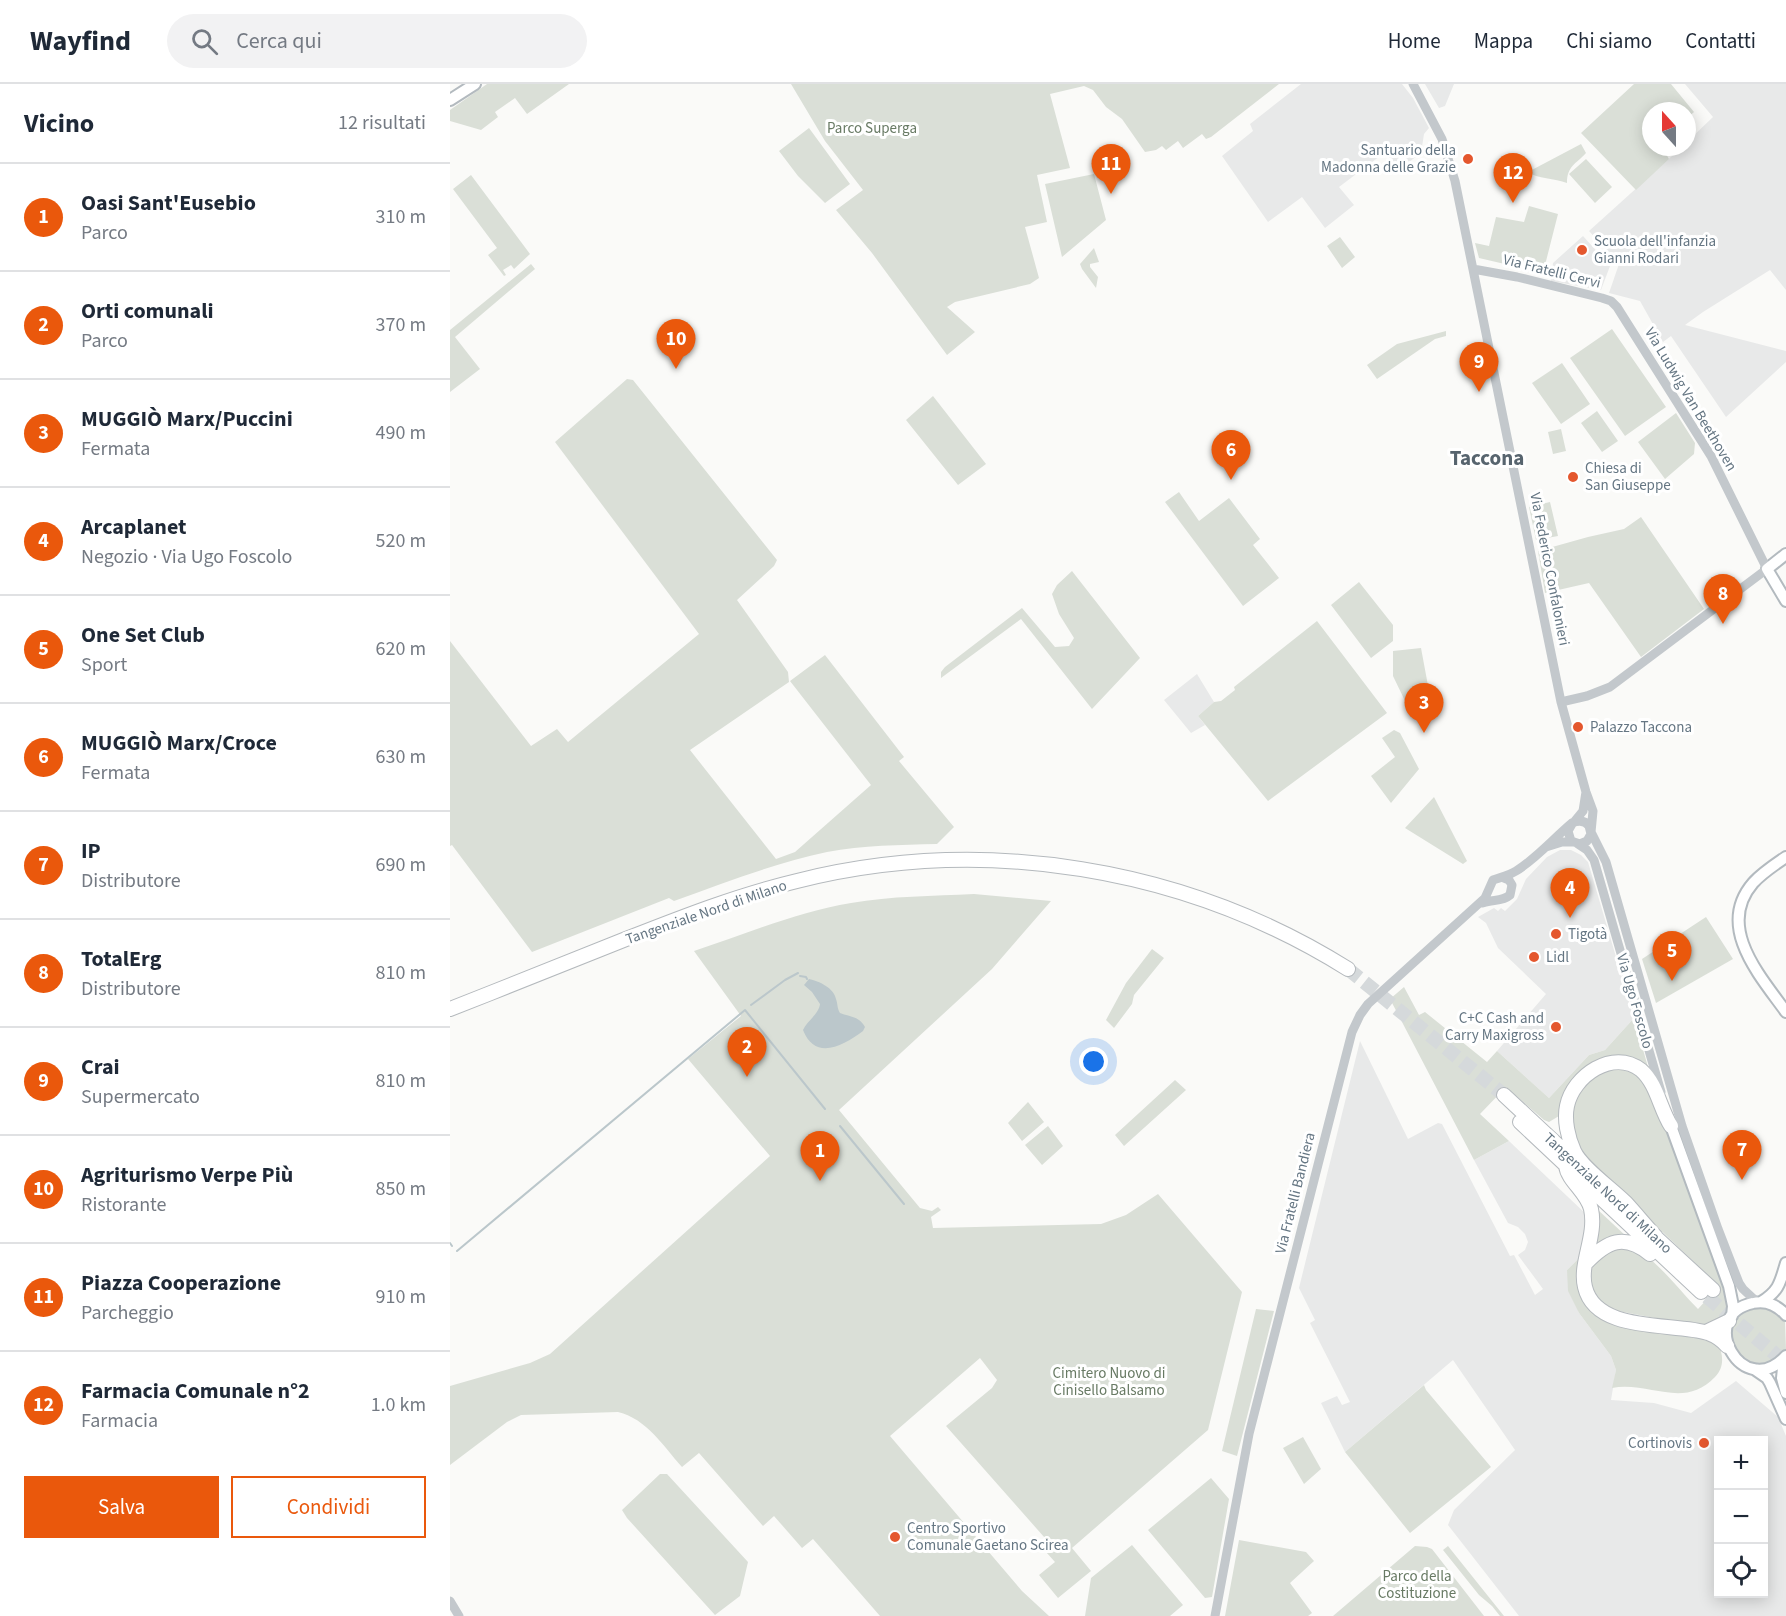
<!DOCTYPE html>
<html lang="it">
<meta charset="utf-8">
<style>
body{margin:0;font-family:"Source Sans 3",sans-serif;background:#f2f2f3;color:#1f2937}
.controls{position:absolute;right:18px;bottom:18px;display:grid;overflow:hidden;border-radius:0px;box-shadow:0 3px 15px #0003}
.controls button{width:54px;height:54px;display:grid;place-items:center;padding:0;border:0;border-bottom:2px solid #e0e1e3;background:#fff;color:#1f2937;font:30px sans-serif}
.compass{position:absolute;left:1192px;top:18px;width:54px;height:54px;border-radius:50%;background:#fff;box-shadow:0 3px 15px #0003;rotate:339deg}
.you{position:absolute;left:644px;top:978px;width:21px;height:21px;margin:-15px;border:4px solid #fff;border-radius:50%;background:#1a73e8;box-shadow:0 0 0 9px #1a73e833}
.badge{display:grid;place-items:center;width:39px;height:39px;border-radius:50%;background:#ea580c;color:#fff;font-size:20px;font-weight:700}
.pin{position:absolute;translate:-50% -50px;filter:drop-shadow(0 2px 3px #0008)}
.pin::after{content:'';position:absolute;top:32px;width:21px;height:18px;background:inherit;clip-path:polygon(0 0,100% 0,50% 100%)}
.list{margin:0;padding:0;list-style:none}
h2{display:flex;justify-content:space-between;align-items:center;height:78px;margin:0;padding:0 24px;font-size:26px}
h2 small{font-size:20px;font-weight:400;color:#747a83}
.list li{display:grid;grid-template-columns:39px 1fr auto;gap:18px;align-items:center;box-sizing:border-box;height:108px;padding:0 24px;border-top:2px solid #e0e1e3}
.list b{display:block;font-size:22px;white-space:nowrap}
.list p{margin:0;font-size:20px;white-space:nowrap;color:#747a83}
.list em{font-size:20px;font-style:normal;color:#747a83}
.actions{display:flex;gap:12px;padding:18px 24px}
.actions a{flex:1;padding:14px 0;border:2px solid #ea580c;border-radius:0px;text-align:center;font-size:21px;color:#ea580c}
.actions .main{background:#ea580c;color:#fff}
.icon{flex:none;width:33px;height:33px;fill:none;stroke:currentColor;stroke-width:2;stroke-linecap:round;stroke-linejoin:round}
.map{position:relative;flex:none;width:1336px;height:1532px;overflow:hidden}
header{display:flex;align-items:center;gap:36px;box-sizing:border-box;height:84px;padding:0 30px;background:#fff;border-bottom:2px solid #e0e1e3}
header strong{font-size:28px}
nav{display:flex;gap:33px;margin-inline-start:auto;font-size:21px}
.search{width:420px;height:54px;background:#f2f2f3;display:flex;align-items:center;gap:15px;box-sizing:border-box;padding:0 21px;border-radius:33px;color:#747a83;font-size:22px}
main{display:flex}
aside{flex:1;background:#fff}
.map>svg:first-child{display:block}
</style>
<header>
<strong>Wayfind</strong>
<div class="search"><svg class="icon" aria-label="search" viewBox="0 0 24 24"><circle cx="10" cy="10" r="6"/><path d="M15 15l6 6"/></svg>Cerca qui</div>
<nav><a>Home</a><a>Mappa</a><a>Chi siamo</a><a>Contatti</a></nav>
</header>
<main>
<aside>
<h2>Vicino<small>12 risultati</small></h2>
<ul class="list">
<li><span class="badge">1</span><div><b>Oasi Sant'Eusebio</b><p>Parco</p></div><em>310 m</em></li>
<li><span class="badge">2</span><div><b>Orti comunali</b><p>Parco</p></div><em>370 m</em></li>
<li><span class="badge">3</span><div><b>MUGGIÒ Marx/Puccini</b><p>Fermata</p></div><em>490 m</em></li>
<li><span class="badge">4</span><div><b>Arcaplanet</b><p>Negozio · Via Ugo Foscolo</p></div><em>520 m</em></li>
<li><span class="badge">5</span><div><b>One Set Club</b><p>Sport</p></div><em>620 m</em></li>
<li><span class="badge">6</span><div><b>MUGGIÒ Marx/Croce</b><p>Fermata</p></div><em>630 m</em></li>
<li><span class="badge">7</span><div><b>IP</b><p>Distributore</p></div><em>690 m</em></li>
<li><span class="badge">8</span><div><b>TotalErg</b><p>Distributore</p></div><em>810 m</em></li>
<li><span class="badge">9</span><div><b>Crai</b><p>Supermercato</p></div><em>810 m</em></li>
<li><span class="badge">10</span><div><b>Agriturismo Verpe Più</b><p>Ristorante</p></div><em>850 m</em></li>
<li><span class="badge">11</span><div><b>Piazza Cooperazione</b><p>Parcheggio</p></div><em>910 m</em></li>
<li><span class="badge">12</span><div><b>Farmacia Comunale n°2</b><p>Farmacia</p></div><em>1.0 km</em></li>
</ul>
<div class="actions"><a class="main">Salva</a><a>Condividi</a></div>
</aside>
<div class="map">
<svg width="1336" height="1532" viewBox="0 0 1336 1532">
<rect width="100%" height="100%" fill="#fafaf8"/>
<!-- built -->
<path fill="#e8e9e9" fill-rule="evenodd" d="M851,0H952L963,14L979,44L974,50L971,69L947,87L934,69L889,103L904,121L875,144L852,113L818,138L772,72L803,47L800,40Z
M975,0H1004L995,22L989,24Z
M1235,0H1336V206L1320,186L1253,228L1235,241L1336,267V278L1276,333L1221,252L1213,258L1190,217L1159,209L1169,180L1139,147L1232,63H1237V58L1263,33Z
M1133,152L1160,182L1151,206L1101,197L1103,179Z
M747,590L764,618L748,632L755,641L741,649L714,616Z
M1110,766H1121L1131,771L1138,778L1184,934L1155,966L1139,971L1099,1014L1047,967L1096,910L1048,864L1036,839L1028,833L1044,824L1048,827L1051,824L1055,827L1067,815L1076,795L1097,773Z
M910,957L958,1055L988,1039L992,1040L1060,1172L1064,1171L1085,1211L1093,1205L1068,1171L1075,1166L1078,1158L1075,1150L1068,1143L1058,1139L1024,1076L1059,1057L1137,1131L1132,1171L1117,1186L1129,1229L1161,1272L1166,1286L1161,1316L1204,1319L1241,1329L1286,1297L1328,1333L1336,1352V1532H1069L998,1441L1004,1426L1065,1366L1003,1276L895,1368L871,1319L887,1312L892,1321L900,1318L860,1239L865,1236L849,1204ZM1268,1356H1314V1510H1268Z"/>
<!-- green -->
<path fill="#dadfd7" d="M37,0H119L77,30L65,14L45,28L48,33L31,46L0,37V26Z
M341,0H829L761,53L756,55L752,50L733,64L728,57L716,66L712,62L706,66L695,68L672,35L656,23L643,6L634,2L600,10L620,84L587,91L597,138L575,143L589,194L580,200L505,218L497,223L525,248L497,271L422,169L386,126L413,106L375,57Z
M1184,0H1221L1244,28L1237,34V27H1201V63H1212L1219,75L1186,106L1131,49Z
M359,44L400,100L375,119L348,92L329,67Z
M1131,60L1136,69C1126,80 1117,82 1117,99C1105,94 1087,95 1078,88Z
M1136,75L1162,103L1145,119L1119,90Z
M644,90L656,136L612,173L595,100Z
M21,91L80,170L64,185L61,181L53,186L56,191L54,192L38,171L47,164L3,105Z
M1079,122L1108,130L1093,189L1029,174L1025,159L1039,162L1046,133L1074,138Z
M890,153L905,173L892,184L877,162Z
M644,164L649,178L640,180V183L648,193L646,204L632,185L630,180Z
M81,180L85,185L5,253L30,285L0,308V246Z
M1162,245L1216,323L1175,352L1120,274Z
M996,247V252L985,255L927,295L917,281L947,260Z
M1112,279L1140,320L1111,340L1082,299Z
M177,295L183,296L327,476L324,482L287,516L338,588L339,598L240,666L326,775L345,768L421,701L340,597L375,571L454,673L449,677L504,743L487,760C450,761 413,761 377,768C325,779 274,799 224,817L219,814L82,868L2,761L0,762V557L81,662L107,645L118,658L249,550L105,358Z
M483,312L536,380L508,401L456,336Z
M1147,327L1168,357L1152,368L1131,339Z
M1226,329L1245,359L1244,370L1215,395L1188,358Z
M1111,345L1116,367L1103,370L1098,348Z
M729,408L749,437L779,414L810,455L803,461L829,494L793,522L715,418Z
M1100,418L1108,452L1086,456L1079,423Z
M1191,433L1254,525L1191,573L1139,499L1095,509L1088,467L1138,453L1174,445Z
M622,487L690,574L642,625L571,535L491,594V588L495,583L572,524L605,563L619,562L624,554L609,530L602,510L607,501Z
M909,498L943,541V557L921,574L881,521Z
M867,537L937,629L818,717L748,632L764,618L771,617L785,606L784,603Z
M971,564L979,607L961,621L956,619L943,592V567Z
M944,646L950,649L969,685L941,719L921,692L945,673L932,654Z
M984,713L1017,777L1013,780L955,744Z
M524,810L601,817L542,885L389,1026L470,1124L482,1127L488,1123L491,1126L481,1133L483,1144L651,1140L676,1131L708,1110L792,1208L758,1346L622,1464L641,1487L608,1514L589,1491L605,1478L596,1468L602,1462L496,1342L542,1304L547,1296L530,1274L440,1352L572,1507L599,1532H430L363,1455L352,1464L324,1432L313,1442L249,1369L232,1383C213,1362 197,1335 168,1328L71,1331L57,1338L0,1381V1302L80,1279L100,1270L320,1072L238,975L291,932L244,867C295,850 347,828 401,819C441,812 483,812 524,810Z
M1256,833L1283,875L1206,919L1192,875Z
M702,865L714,874L684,911L682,920L664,944L656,936L676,899Z
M954,903L969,931L975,928L1037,978L1047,967L1099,1014L1139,971L1155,966L1184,934L1198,983L1174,971L1155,974L1109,1032L1099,1038L1094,1036L1056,1003L1030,1030L1059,1057L1024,1076L940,915Z
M1168,983L1189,989L1203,1011C1214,1040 1284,1210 1278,1228C1275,1237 1265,1240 1257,1244L1163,1226C1115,1201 1153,1148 1188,1166C1206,1176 1232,1209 1248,1225L1269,1202L1129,1068L1121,1052L1123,1017L1130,1004L1144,991Z
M725,996L736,1006L674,1062L665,1051Z
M578,1018L594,1038L572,1057L558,1039Z
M598,1042L613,1062L592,1081L575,1061Z
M1147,1125L1177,1153L1144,1165Z
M1132,1171L1127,1193L1131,1207L1143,1228L1168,1240L1260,1255L1268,1259C1273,1270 1275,1283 1265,1293C1234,1326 1199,1297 1162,1304L1166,1286L1161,1272L1129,1229L1118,1207L1117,1186Z
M1307,1221L1323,1225L1335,1236L1336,1266L1326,1277L1304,1282L1285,1270C1277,1239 1279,1237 1307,1221Z
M806,1225L824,1227L787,1372L772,1367Z
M974,1301L976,1306L1041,1383L960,1449L895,1368Z
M853,1353L871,1385L854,1400L833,1364Z
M210,1390H217L298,1478L290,1512L265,1531L177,1434L172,1426Z
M761,1394L779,1415L762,1513L755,1514L698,1446Z
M789,1456L856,1468L864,1477L840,1499L862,1529L858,1532H775Z
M682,1461L733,1521L720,1532H635L641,1494Z
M965,1462L977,1463L982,1465L1034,1532H883Z
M998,1462L1054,1532H1050L1042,1522L1029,1511L993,1466Z"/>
<!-- water -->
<path fill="#bbc7cb" d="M359,895C369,897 384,904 386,915C388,921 387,924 390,929C400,933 409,932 415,943L413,947C393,962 365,977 353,946C357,937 369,930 370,920L362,908L354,901Z"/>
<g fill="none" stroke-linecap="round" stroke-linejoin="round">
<!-- stream -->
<path stroke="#bbc7cb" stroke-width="2" d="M350,892L356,893L357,895
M301,921L335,896L348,889
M390,1042L454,1120
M0,1159L2,1162
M7,1167L295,926L375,1025"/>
<!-- motorway-tunnel -->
<path stroke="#d5d9db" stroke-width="14" stroke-dasharray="14 7" stroke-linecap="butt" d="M898,885L1054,1011
M1257,1213L1336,1279"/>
<!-- secondary casing -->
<g stroke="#b3babf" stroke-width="14">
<path id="secondary" d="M0,16L25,0
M1336,470L1317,485L1336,517
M1336,773C1324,781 1312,789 1303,799C1265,843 1311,893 1336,928
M1221,1042L1279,1202L1283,1222L1282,1232
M1311,1218C1329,1207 1330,1199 1336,1179
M1336,1231C1328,1222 1316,1216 1303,1219C1245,1231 1292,1319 1336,1272
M1334,1274L1332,1294L1336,1309
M1304,1285L1317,1294L1320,1299L1336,1335"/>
</g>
<!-- motorway casing -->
<g stroke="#b4b9bd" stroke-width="16">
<path id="motorway" d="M0,925C59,902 118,878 176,855C232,833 288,811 347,797C534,750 735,783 898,885
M1054,1011L1128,1080
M1070,1038L1251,1208
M1116,1082C1118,1097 1137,1108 1141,1125C1147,1152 1129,1179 1135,1203C1146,1250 1225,1238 1258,1249C1266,1252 1272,1256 1277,1262
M1201,1149L1263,1206
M1206,1153C1196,1142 1186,1130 1176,1119C1162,1105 1131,1083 1124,1067C1118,1054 1114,1036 1117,1022C1123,992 1163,964 1191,986C1207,1000 1210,1025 1221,1042
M1136,1179C1157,1157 1174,1149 1200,1170
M1256,1248L1279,1237"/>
</g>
<!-- tertiary -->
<path stroke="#c3c8cc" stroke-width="9" d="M963,0L992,55L1005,97L1111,618L1136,708L1143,727L1141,748
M1023,185L1067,193L1152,214L1161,217L1167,223L1261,372L1317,485L1160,603L1137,612L1111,618
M1124,738L1133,727L1136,708
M1141,748L1156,778L1232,1042L1268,1145L1289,1199L1293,1205L1307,1218
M1128,760L1137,766L1144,776L1211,1008
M1096,763L1112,758H1124
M1033,819C1042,815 1052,818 1060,811L1062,801L1059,796L1054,794
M0,1517L9,1532
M765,1532L799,1350L902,948L910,931L918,920L1035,814L1043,796C1051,793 1058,792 1066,787C1086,775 1104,754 1122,739C1129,736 1135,736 1139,742L1141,750L1137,757L1130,760L1121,757L1118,747L1122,740"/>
<!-- secondary -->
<use href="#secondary" stroke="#fff" stroke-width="10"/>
<!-- motorway -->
<use href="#motorway" stroke="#fff" stroke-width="14"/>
</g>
<!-- markers -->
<g fill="#e4572e" stroke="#fff" stroke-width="2">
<circle cx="1018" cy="75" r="6"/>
<circle cx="1132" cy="166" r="6"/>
<circle cx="1123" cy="393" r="6"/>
<circle cx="1128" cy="643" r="6"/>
<circle cx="1106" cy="850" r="6"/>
<circle cx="1084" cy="873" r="6"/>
<circle cx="1106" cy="943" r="6"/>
<circle cx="1254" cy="1359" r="6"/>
<circle cx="445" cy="1453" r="6"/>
</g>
<g text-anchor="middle" stroke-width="6" stroke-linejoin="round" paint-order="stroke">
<!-- park labels -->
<g font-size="15" fill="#687a64" stroke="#fff">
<text x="422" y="49">Parco Superga</text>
<text x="659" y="1294">Cimitero Nuovo di<tspan x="659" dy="17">Cinisello Balsamo</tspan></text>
<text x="967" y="1497">Parco della<tspan x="967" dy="17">Costituzione</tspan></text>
</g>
<!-- poi labels -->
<g font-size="15" fill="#657683" stroke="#fff" text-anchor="start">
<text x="1006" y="71" text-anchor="end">Santuario della<tspan x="1006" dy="17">Madonna delle Grazie</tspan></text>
<text x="1144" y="162">Scuola dell'infanzia<tspan x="1144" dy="17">Gianni Rodari</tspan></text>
<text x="1135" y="389">Chiesa di<tspan x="1135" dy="17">San Giuseppe</tspan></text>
<text x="1140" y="648">Palazzo Taccona</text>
<text x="1118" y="855">Tigotà</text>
<text x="1096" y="878">Lidl</text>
<text x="1094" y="939" text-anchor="end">C+C Cash and<tspan x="1094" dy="17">Carry Maxigross</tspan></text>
<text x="1242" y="1364" text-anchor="end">Cortinovis</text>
<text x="457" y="1449">Centro Sportivo<tspan x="457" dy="17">Comunale Gaetano Scirea</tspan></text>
</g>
<!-- street labels -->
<g font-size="15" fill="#657683" stroke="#fff">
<text transform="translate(1102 187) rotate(14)" y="5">Via Fratelli Cervi</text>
<text transform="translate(1241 315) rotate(59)" y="5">Via Ludwig Van Beethoven</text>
<text transform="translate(1100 485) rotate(79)" y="5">Via Federico Confalonieri</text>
<text transform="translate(256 828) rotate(-19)" y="5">Tangenziale Nord di Milano</text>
<text transform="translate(1185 917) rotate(74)" y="5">Via Ugo Foscolo</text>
<text transform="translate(845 1109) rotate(-76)" y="5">Via Fratelli Bandiera</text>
<text transform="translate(1158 1109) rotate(43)" y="5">Tangenziale Nord di Milano</text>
</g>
<!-- district labels -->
<g font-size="21" font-weight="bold" fill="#57646e" stroke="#fff">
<text x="1037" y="381">Taccona</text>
</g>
</g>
</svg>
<div class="controls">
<button>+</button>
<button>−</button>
<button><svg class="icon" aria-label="locate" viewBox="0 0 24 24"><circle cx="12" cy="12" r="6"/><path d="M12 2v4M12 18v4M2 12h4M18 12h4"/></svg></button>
</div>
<svg class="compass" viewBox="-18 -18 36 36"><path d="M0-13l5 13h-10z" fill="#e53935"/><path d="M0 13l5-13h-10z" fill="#747a83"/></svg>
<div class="you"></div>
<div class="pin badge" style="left:370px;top:1097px">1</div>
<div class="pin badge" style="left:297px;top:993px">2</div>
<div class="pin badge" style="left:974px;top:649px">3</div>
<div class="pin badge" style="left:1120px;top:834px">4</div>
<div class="pin badge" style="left:1222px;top:897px">5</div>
<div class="pin badge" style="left:781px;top:396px">6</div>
<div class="pin badge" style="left:1292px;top:1096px">7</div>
<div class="pin badge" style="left:1273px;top:540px">8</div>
<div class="pin badge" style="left:1029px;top:308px">9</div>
<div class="pin badge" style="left:226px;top:285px">10</div>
<div class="pin badge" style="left:661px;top:110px">11</div>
<div class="pin badge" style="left:1063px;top:119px">12</div>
</div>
</main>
